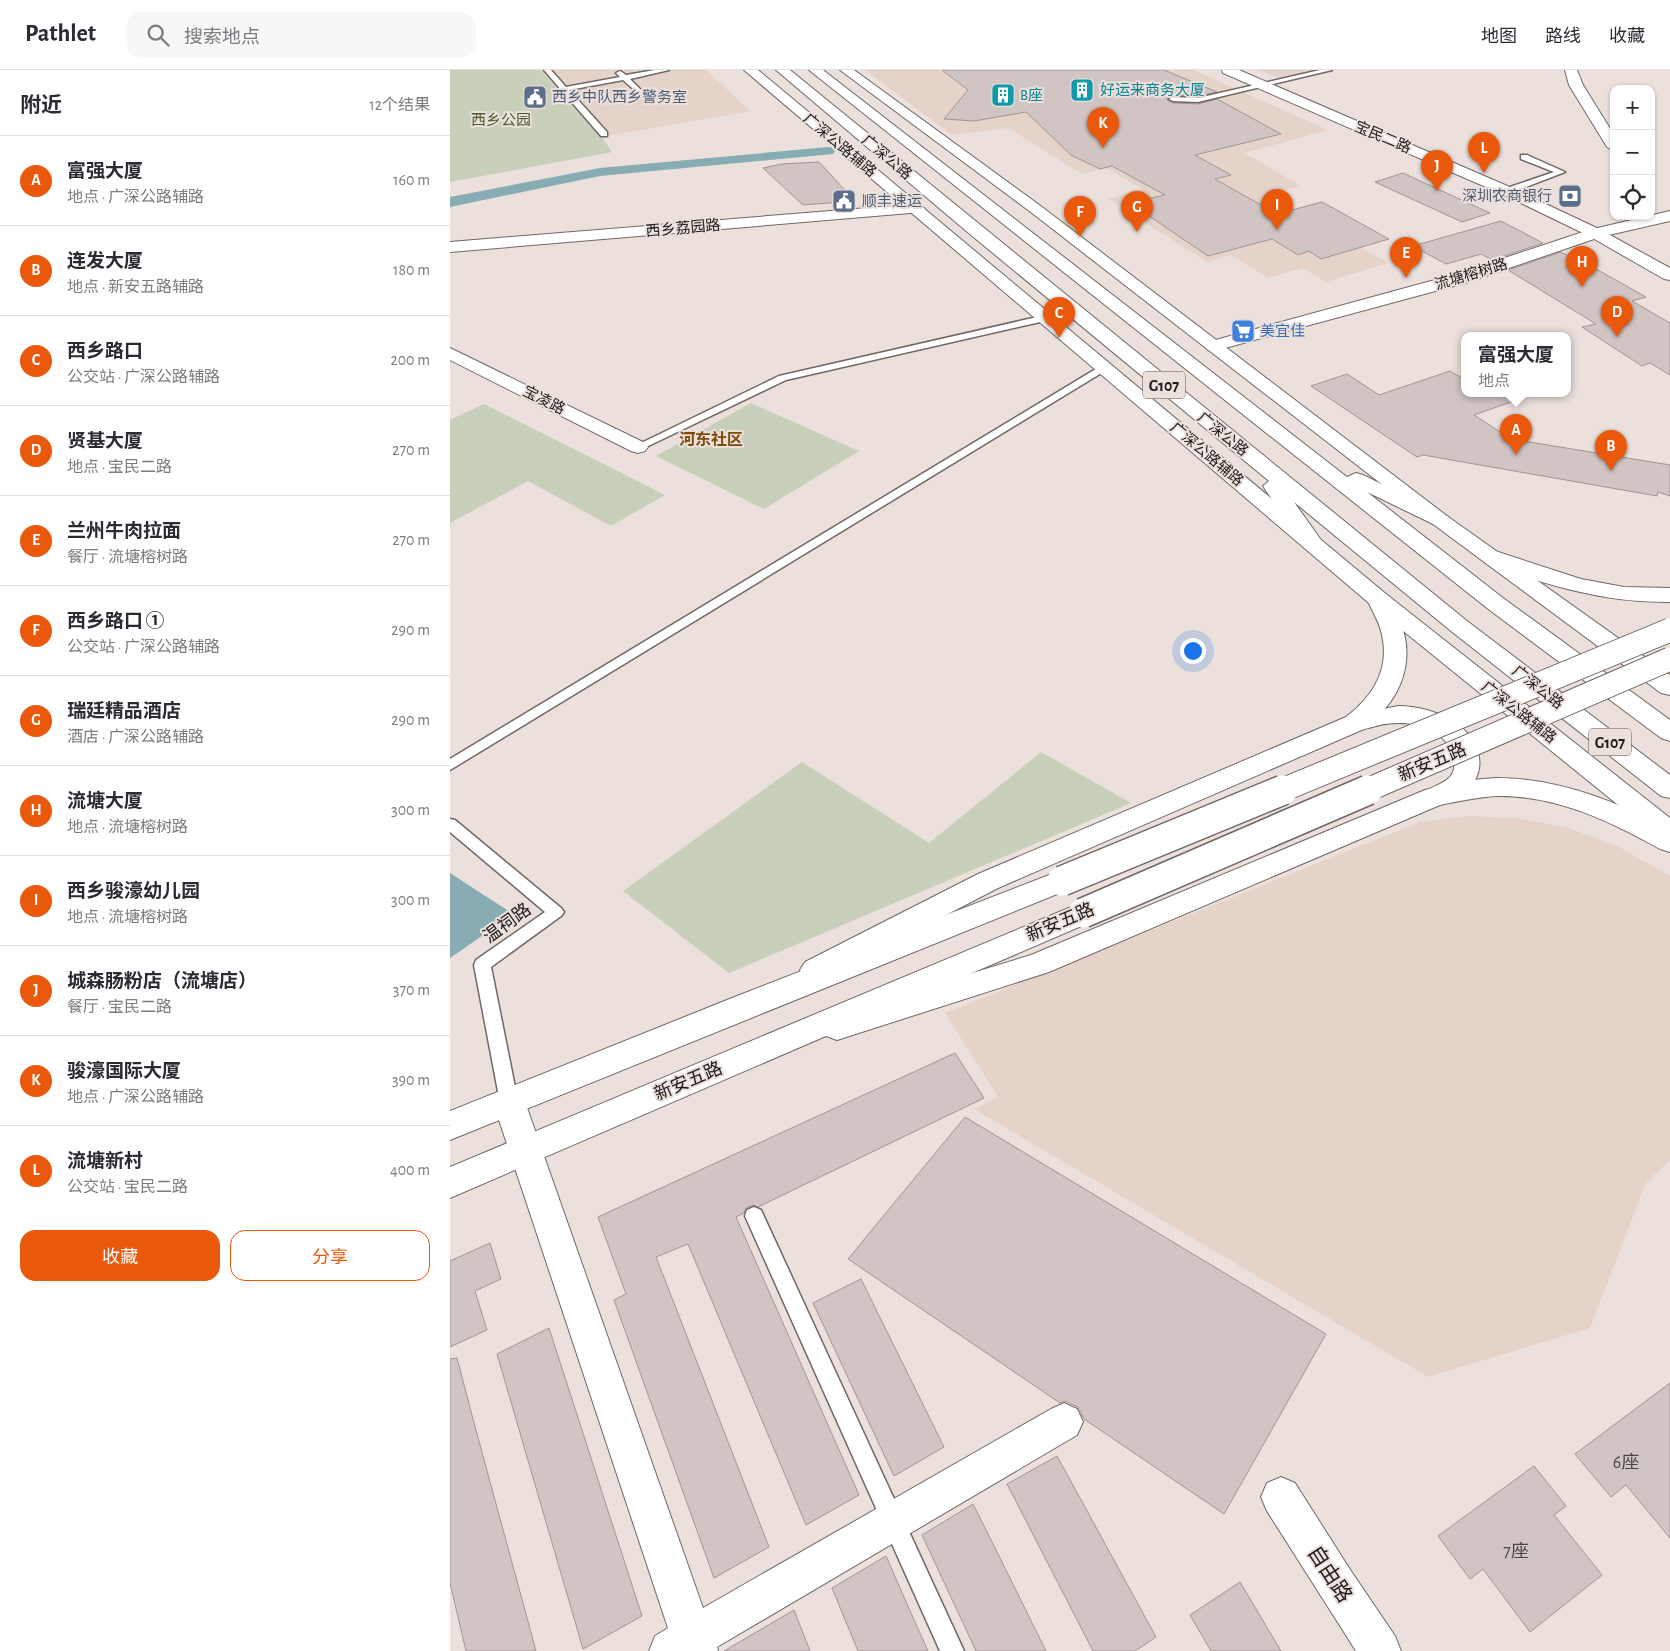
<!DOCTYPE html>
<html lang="zh">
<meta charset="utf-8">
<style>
body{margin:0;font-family:"Alegreya Sans","Noto Sans SC",sans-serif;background:#f7f7f7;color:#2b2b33}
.controls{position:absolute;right:15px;top:15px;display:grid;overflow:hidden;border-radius:10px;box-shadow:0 1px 4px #0004}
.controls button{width:45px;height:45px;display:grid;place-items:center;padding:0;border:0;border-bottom:1px solid #e1e1e2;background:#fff;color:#2b2b33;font:25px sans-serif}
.you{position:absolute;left:742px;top:580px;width:18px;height:18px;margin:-12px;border:4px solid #fff;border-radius:50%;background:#1a73e8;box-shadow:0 0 0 8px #1a73e833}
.badge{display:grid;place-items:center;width:32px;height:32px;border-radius:50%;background:#ea580c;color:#fff;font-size:16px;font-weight:700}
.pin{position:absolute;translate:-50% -41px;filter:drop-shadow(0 1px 2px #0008)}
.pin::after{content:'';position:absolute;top:26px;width:18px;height:15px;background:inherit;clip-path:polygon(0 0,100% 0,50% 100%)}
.popup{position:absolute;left:1011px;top:262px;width:110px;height:65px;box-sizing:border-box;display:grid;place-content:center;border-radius:10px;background:#fff;filter:drop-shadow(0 1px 4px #0005);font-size:16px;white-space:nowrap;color:#7c7c81}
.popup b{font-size:19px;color:#2b2b33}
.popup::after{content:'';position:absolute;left:50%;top:100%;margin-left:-10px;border:10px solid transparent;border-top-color:#fff}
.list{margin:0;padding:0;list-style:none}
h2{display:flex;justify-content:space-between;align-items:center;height:65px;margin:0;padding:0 20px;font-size:21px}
h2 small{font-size:16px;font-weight:400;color:#7c7c81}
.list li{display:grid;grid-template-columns:32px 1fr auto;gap:15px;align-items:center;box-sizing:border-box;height:90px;padding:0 20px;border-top:1px solid #e1e1e2}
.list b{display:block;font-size:19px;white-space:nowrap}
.list p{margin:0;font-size:16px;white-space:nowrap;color:#7c7c81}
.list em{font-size:16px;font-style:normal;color:#7c7c81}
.actions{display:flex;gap:10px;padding:15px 20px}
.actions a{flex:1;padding:11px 0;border:1px solid #ea580c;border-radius:15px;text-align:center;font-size:18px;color:#ea580c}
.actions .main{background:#ea580c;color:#fff}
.icon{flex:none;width:28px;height:28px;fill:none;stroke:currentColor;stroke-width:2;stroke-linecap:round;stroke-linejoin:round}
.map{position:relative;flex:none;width:1220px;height:1581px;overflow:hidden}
header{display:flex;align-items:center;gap:30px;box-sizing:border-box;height:70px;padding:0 25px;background:#fff;border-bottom:1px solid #e1e1e2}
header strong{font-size:24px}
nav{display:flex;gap:28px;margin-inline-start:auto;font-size:18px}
.search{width:350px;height:45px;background:#f7f7f7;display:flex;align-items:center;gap:12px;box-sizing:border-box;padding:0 18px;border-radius:15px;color:#7c7c81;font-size:19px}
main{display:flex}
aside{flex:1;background:#fff}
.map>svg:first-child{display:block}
</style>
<header>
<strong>Pathlet</strong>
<div class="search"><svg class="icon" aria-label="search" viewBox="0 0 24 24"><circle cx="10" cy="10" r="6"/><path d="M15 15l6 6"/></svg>搜索地点</div>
<nav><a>地图</a><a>路线</a><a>收藏</a></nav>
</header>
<main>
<aside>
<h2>附近<small>12个结果</small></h2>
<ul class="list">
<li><span class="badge">A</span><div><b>富强大厦</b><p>地点 · 广深公路辅路</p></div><em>160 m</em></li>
<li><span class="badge">B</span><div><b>连发大厦</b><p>地点 · 新安五路辅路</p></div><em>180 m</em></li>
<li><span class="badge">C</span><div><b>西乡路口</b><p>公交站 · 广深公路辅路</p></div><em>200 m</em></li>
<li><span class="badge">D</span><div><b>贤基大厦</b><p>地点 · 宝民二路</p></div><em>270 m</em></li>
<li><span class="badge">E</span><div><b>兰州牛肉拉面</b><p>餐厅 · 流塘榕树路</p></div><em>270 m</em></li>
<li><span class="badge">F</span><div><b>西乡路口 ①</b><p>公交站 · 广深公路辅路</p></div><em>290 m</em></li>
<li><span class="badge">G</span><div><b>瑞廷精品酒店</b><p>酒店 · 广深公路辅路</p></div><em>290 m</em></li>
<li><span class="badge">H</span><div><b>流塘大厦</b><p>地点 · 流塘榕树路</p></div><em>300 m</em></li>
<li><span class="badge">I</span><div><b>西乡骏濠幼儿园</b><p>地点 · 流塘榕树路</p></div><em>300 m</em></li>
<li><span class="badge">J</span><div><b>城森肠粉店（流塘店）</b><p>餐厅 · 宝民二路</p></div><em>370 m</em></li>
<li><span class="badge">K</span><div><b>骏濠国际大厦</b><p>地点 · 广深公路辅路</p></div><em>390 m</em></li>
<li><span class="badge">L</span><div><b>流塘新村</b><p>公交站 · 宝民二路</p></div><em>400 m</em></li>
</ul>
<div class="actions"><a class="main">收藏</a><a>分享</a></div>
</aside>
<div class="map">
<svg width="1220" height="1581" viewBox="0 0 1220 1581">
<rect width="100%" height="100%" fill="#ebe0db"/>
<!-- built -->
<path fill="#e5d3ca" d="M90,0H256L300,41L152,67Z
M415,0H743L878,60L795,83L851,116L819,125L938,193L876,212L853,198L818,208L781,185L757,192L658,129L693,119L655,98L632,104L558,58L502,65Z
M810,0H881L883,2L836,11Z
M1017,746L1067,748L1119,758L1169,777L1220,806V1090L1196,1113L1140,1258L978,1307L524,1039L548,1027L495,943L970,752Z"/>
<!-- green -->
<path fill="#c8cfba" d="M0,0H90L152,67L162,82L0,112Z
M301,333L409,381L314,439L206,386Z
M34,334L215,425L161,456L78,411L0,453V350Z
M591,682L681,733L279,903L173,821L352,692L479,773Z"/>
<!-- water -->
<path fill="#87acb3" d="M0,803L57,840L52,852L0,888Z"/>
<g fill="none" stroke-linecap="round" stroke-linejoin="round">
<!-- canal -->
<path fill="#87acb3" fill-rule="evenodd" d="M378,77L383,78L385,81L383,84L150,106L0,137V127L150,98Z"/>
</g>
<!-- building -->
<path fill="#d0c5c3" stroke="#a09593" d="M492,0H714L767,22L748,26L723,25L717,28L718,31L723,33L748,34L767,29L831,64L745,85L781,105L765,109L827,144L872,132L939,169L871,189L859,181L848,185L822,169L758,186L680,133L715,125L662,96L650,99L621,85L576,42L524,51L494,49L518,20Z
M369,92L405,131L353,135L313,98L332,94Z
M953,103L1040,143L1012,152L925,112Z
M1051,151L1093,173L1042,190L1031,184L996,194L963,176Z
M1111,182L1129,191H1132L1196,227L1182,231L1220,253V305L1200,293L1192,296L1132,257L1146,254L1058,200Z
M1000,301L1015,310V324H1074L1075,327L1024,345L1061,369L1220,395V426L1208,422L1207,426L973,385L967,387L861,316L897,304L929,325Z
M505,983L534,1028L308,1137L303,1135L296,1138L294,1143L286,1147L409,1425L356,1455L238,1174L206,1187L319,1477L264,1508L164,1230L176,1224L148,1147Z
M515,1047L876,1264L774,1444L634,1349L628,1337L615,1331L610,1333L398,1189Z
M40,1173L51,1209L25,1221L37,1260L0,1277V1191Z
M411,1209L494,1377L444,1406L363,1233Z
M99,1258L192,1546L133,1579L47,1284Z
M7,1288L23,1349L86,1581H16L0,1513V1289Z
M1220,1313V1468L1176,1415L1161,1427L1125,1384Z
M607,1386L706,1567L685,1581H643L557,1414Z
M1084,1396L1116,1436L1104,1445L1152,1505L1080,1562L1033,1499L1020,1509L988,1466Z
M523,1434L550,1488L596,1581H526L472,1465Z
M436,1486L461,1543L478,1581H408L382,1518Z
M790,1512L831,1581H761L740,1545Z
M344,1540L360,1581H274Z"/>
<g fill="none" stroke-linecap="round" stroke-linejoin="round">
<!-- service casing -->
<g stroke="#716864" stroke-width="3">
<path id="service" d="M94,0H101L116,17L170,7L166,3L170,1L176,5L205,0H219L180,9L194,23L190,25L173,10L119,20L157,62V66H151Z
M870,0H882L748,32L723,31L719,29L723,27L748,28Z
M1071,85H1077L1115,102L1060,123H1054V119L1104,102L1071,89Z
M596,245L599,246V250L336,310L192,379L188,380L183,377L329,306Z
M654,294L658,295V299L0,700V689Z
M0,749L5,750L111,838L114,842L111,846L41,897L68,1032L65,1037L59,1040L53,1037L50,1032L24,895L26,890L95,842L0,762Z
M304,1137L311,1140L514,1581H490L295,1146L297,1140Z"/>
</g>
<!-- minor casing -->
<g stroke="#716864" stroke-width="2">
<path id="minor" d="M1115,0H1127L1133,15L1164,65V81L1157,77L1119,15Z
M1220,141V151L1150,167L1015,213L764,281L758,280L755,276L758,272L1003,205L1139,160Z
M0,278L195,373L198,377L195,381L188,383L181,381L0,290Z
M59,1018L70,1022L75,1032L253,1538L601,1339L614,1333L627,1339L633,1352L627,1365L267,1577L268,1581H199L205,1566L218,1558L43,1032L48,1022Z
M831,1407L845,1413L899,1498L905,1512L899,1526L885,1532L871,1526L817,1441L811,1427L817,1413Z"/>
</g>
<!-- tertiary casing -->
<g stroke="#716864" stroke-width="2">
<path id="tertiary" d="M772,0H789L1062,118L1151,160L1220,198V210L1214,209L1139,166L1052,124L773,3Z
M467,134L472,136L475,139L472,142L0,182V172Z
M885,1492L899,1498L945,1566L951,1581H906L871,1526L865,1512L871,1498Z"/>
</g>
<!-- secondary casing -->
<g stroke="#716864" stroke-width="2">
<path id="secondary" d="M1042,480L1131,509L1174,517L1220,518V532C1155,533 1095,515 1034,492L1031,487L1034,482Z
M928,522L936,524C970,574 961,622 914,659L548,818L375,908L365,912L355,908L350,900L355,892L528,804L896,647C922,627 940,600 932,565C930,553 922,541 917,529L920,524Z
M1046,708C1107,708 1167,731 1220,760V782L1210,779C1160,751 1106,725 1047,726C1028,727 1009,731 990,735L599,902L387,970L376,966L372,957L376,948L581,885L975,720L1020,710Z"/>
</g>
<!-- primary casing -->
<g stroke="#716864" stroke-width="2">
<path id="primary" d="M294,0H308L936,524L1220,748V772L1210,769L920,534Z
M390,0H404L592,137L997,446L1220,605V625L1211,623L983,454L582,143Z
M948,636C968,636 990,642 1007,654C1036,675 1039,711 1004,729C994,734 986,737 975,734L971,727C978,715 998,715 1003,702C1006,694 1004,683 999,676C984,654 954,650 930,655C918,658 908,662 896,659L893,653L896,647Z
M612,800L622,804L626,811L622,818L0,1070V1041L282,928Z
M633,832L643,835L647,843L643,851L0,1128V1097Z"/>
</g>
<!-- trunk casing -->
<g stroke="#716864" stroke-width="2">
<path id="trunk" d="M326,0H340L1017,551L1220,705V728L1211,726L1001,561L844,432L871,470L868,475L860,476L852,475L813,416L819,411L515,160Z
M359,0H373L897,407L906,403L913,405L997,446L1001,450L997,454L990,456L983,454L917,422L1053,528L1220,650V671L1211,668L1037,538Z"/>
</g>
<!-- service -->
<use href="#service" fill="#fff" fill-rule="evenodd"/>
<!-- minor -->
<use href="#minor" fill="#fff" fill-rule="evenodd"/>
<!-- tertiary -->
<use href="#tertiary" fill="#fff" fill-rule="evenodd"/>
<!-- secondary -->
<use href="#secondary" fill="#fff" fill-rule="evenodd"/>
<!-- primary -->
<use href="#primary" fill="#fff" fill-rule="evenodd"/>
<!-- trunk -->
<use href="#trunk" fill="#fff" fill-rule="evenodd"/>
<!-- primary-bridge-far1 casing -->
<g stroke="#716864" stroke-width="25" stroke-linecap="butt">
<path id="primary-bridge-far1" d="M830,721L1220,560
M915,721L1220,589"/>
</g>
<!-- primary-bridge casing -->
<g stroke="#716864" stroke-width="32" stroke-linecap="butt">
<path id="primary-bridge" d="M612,811L833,720
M633,843L918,720"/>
</g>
<!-- primary-bridge-far1 -->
<use href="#primary-bridge-far1" stroke="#fff" stroke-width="23"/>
<!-- primary-bridge -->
<use href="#primary-bridge" stroke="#fff" stroke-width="29"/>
</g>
<!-- icons -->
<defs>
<g id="building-square" transform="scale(1.25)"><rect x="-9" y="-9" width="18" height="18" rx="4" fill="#0f9aa8" stroke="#ebe0db"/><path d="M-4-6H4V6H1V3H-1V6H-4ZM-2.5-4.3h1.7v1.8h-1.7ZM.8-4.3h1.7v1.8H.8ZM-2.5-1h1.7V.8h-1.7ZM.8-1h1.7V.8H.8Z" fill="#fff"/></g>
<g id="civic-square" transform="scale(1.25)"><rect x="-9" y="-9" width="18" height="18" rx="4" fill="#5c6f8a" stroke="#ebe0db"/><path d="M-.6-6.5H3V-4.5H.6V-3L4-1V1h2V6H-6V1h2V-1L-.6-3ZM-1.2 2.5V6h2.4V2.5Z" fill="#fff"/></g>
<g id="bank-square" transform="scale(1.25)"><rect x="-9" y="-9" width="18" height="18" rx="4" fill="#5c6f8a" stroke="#ebe0db"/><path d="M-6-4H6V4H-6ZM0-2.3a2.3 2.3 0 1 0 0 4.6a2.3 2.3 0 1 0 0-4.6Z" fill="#fff"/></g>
<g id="supermarket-square" transform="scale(1.25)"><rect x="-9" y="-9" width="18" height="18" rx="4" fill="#3f7fe0" stroke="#ebe0db"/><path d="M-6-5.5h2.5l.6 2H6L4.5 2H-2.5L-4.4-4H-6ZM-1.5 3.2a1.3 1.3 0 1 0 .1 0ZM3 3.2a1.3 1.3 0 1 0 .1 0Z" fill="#fff"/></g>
</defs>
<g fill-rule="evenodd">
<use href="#building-square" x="632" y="20"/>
<use href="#building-square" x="553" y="25"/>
<use href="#civic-square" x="85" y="27"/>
<use href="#bank-square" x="1120" y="126"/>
<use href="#civic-square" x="394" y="131"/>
<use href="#supermarket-square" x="793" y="261"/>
</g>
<g text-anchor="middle" stroke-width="4" stroke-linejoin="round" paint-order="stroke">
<!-- far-culture labels -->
<g font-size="15" fill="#0d838f" stroke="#ebe0db" text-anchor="start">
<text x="650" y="25">好运来商务大厦</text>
<text x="570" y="30">B座</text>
</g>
<!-- far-service labels -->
<g font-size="15" fill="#4e5e75" stroke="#ebe0db" text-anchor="start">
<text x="102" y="32">西乡中队西乡警务室</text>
<text x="1102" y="131" text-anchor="end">深圳农商银行</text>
<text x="412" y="136">顺丰速运</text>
</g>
<!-- far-park labels -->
<g font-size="15" fill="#4d5b2d" stroke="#ebe0db">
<text x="51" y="55">西乡公园</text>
</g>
<!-- far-street labels -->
<g font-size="15" fill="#1e1b19" stroke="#ebe0db">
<text transform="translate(933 67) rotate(23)" y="5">宝民二路</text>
<text transform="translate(390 75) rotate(40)" y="5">广深公路辅路</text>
<text transform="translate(437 87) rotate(40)" y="5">广深公路</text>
<text transform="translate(233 158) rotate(-5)" y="5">西乡荔园路</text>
<text transform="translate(1021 204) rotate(-17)" y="5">流塘榕树路</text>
<text transform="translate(94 330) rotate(27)" y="5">宝凌路</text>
<text transform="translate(773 364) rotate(39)" y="5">广深公路</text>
<text transform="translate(757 384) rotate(40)" y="5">广深公路辅路</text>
<text transform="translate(1088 617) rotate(38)" y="5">广深公路</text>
<text transform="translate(1069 642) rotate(38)" y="5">广深公路辅路</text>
</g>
<!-- far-shop labels -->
<g font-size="15" fill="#366cbe" stroke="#ebe0db" text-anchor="start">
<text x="810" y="266">美宜佳</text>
</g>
<!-- shield labels -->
<g fill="#ebe0db" stroke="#5c5653" stroke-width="1">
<rect x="693" y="301.5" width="42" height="27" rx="4"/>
<rect x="1139" y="658.5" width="42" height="27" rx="4"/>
</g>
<g font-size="16" font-weight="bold" fill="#1e1b19">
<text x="714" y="321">G107</text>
<text x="1160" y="678">G107</text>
</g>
<!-- far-quarter labels -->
<g font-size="16" font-weight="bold" fill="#7e4a08" stroke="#ebe0db">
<text x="261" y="375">河东社区</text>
</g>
<!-- street labels -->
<g font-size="18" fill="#1e1b19" stroke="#ebe0db">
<text transform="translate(982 692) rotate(-23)" y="6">新安五路</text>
<text transform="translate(610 852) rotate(-23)" y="6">新安五路</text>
<text transform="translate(57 853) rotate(-36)" y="6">温祠路</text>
<text transform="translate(238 1011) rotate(-23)" y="6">新安五路</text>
</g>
<!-- near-number labels -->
<g font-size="18" fill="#4a4644">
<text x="1176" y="1398">6座</text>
<text x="1066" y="1487">7座</text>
</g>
<!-- near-street labels -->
<g font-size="21" fill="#1e1b19" stroke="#ebe0db">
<text transform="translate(880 1504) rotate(57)" y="7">自由路</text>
</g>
</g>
</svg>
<div class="controls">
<button>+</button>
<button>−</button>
<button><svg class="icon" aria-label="locate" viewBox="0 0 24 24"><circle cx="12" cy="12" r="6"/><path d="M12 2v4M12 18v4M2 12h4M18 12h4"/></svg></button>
</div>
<div class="you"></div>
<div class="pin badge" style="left:1066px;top:385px">A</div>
<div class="popup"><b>富强大厦</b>地点</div>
<div class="pin badge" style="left:1161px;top:401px">B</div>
<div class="pin badge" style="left:609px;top:268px">C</div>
<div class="pin badge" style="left:1167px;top:267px">D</div>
<div class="pin badge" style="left:956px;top:208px">E</div>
<div class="pin badge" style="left:630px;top:167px">F</div>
<div class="pin badge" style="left:687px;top:162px">G</div>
<div class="pin badge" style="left:1132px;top:217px">H</div>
<div class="pin badge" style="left:827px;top:160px">I</div>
<div class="pin badge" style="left:987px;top:121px">J</div>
<div class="pin badge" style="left:653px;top:78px">K</div>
<div class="pin badge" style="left:1034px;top:103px">L</div>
</div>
</main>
